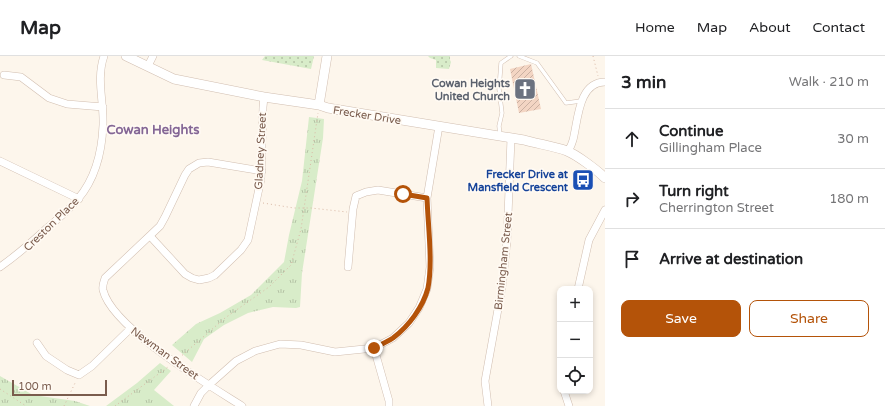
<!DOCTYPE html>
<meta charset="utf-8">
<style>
body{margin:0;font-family:"Varela Round",sans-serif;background:#f2f2f2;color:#202124}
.controls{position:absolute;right:12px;bottom:12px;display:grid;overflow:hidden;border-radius:8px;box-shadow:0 2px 6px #0003}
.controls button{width:36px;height:36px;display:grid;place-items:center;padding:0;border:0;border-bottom:1px solid #e0e0e0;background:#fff;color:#202124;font:20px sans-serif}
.scale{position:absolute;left:12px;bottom:10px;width:95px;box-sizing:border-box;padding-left:4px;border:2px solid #7a5c4d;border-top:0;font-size:11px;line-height:14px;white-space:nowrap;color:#7a5c4d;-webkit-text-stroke:3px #fffaf3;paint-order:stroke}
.stop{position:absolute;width:12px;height:12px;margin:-9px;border:3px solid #b45309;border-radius:50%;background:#fff}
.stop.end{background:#b45309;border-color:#fff;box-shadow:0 1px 4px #0008}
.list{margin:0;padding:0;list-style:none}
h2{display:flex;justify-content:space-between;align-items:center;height:52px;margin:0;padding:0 16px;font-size:17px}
h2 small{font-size:13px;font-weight:400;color:#757577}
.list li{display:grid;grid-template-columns:26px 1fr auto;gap:12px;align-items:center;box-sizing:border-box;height:60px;padding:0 16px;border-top:1px solid #e0e0e0}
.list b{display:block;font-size:15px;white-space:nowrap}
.list p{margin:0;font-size:13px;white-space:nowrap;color:#757577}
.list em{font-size:13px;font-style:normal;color:#757577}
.actions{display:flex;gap:8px;padding:12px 16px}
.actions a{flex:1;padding:9px 0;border:1px solid #b45309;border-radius:8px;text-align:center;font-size:14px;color:#b45309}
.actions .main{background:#b45309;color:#fff}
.icon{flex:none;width:22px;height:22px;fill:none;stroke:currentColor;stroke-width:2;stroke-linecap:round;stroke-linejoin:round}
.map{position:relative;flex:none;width:605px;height:350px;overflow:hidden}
header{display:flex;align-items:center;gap:24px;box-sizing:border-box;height:56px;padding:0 20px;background:#fff;border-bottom:1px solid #e0e0e0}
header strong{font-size:19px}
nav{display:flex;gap:22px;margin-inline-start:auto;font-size:14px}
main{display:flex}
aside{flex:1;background:#fff}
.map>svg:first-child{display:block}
</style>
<header>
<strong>Map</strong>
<nav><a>Home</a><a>Map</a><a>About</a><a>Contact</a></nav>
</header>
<main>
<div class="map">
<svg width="605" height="350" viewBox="0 0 605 350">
<defs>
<pattern id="grass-tufts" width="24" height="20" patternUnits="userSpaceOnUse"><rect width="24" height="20" fill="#d8ecc9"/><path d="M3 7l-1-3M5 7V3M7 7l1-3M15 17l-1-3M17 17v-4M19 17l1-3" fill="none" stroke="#b4c2a5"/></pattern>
<pattern id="park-dots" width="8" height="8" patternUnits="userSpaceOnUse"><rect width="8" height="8" fill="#d8ecc9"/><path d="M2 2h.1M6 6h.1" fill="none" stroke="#b4c2a5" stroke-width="1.8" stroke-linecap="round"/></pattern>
<pattern id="building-hatch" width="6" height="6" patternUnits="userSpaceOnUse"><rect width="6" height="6" fill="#f3d5c3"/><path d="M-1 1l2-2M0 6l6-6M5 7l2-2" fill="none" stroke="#cab0a1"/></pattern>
</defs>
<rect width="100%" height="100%" fill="#fdf6ec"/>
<!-- grass -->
<path fill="url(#grass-tufts)" d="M309,61L324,63L323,82L302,217L300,251L296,252L273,251L248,257L224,269L204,283L192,306L172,289L196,268L220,257L251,239L284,206L289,179L302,125Z
M160,307L171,315L154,334L174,350H106L137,327Z
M0,320L33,339L75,345L90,350H0Z"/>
<!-- park -->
<path fill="url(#park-dots)" d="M265,0H314L311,13L262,4Z
M428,0H450V4L451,6L449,13L436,12V4L430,2Z"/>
<!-- building -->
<path fill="url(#building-hatch)" d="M531,8L541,53L519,57L510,13Z"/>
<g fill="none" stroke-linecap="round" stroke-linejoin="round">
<!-- service casing -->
<g stroke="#d1beb0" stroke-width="4.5">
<path id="service" d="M519,0L537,7L566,47L581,45
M500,80L499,70L502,57L499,33L501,7L511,0"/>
</g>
<!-- minor casing -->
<g stroke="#d1beb0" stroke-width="8">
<path id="minor" d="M148,10L153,0
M4,19L21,21L49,42L67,48L103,51
M568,95C570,92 572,88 573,84C578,65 578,26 605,26
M0,105L79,143
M150,180L185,218L192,222L199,224L209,222L215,219L241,194L248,184L261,123L263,51L264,41
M0,211C17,199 32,186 47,172C58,163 69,154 78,143C95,123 102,95 103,69C104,46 96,23 104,0
M348,211L353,153L356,140L366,136L378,134L427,142
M578,233L589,184L605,154
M37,287L46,300L67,314L79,319L92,310L131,272
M374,292L389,345V350
M564,335L569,350
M194,350L201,337L209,329L236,305L255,295L280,288L301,289L335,296L374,292L393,282L409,267L419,252L427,233L430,211L427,142L439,70
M242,350C209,329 112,272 103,234C102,229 104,226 105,222L160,170L165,161L185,119L189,113L199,107L208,106L262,115
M488,350L485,325L502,231L507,185L511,82"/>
</g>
<!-- tertiary casing -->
<g stroke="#d1beb0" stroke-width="10">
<path id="tertiary" d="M126,0L174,23L264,41L319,49L328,52L524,84C538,88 553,90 567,95C577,99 597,114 605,122
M319,49L327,0"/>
</g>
<!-- path -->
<path stroke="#d9b8a5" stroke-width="1" stroke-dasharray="1 3" stroke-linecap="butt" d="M593,0L598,20
M263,147L294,152H311L347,156
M179,302L225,262L269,231L291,209L301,173L318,57
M0,333L26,350
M64,350L76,325
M115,350L168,311"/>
<!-- service -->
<use href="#service" stroke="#fff" stroke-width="3.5"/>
<!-- minor -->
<use href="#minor" stroke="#fff" stroke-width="7"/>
<!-- tertiary -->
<use href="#tertiary" stroke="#fff" stroke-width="9"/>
</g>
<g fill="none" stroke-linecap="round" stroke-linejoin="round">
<!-- route -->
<path stroke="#b45309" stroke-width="5" d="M374,292C380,289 387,286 393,282C409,270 423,251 428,232C433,206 428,170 427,142L403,138"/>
</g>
<!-- icons -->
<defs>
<g id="church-square" transform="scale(1.15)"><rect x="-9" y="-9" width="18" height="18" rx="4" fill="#6b7280" stroke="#fffaf3"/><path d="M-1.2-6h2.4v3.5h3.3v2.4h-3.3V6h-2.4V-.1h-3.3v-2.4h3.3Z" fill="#fff"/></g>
<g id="bus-square" transform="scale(1.15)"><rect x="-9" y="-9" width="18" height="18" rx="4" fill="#1a4fb4" stroke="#fffaf3"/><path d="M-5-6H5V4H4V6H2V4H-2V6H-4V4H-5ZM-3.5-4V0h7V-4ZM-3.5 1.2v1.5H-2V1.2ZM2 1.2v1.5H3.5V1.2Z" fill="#fff"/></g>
</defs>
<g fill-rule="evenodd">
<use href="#church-square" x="525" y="33"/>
<use href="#bus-square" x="583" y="124"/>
</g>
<g text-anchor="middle" stroke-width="3.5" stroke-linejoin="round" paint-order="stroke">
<!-- worship labels -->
<g font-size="11" font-weight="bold" fill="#5b616d" stroke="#fffaf3" text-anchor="end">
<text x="510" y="31">Cowan Heights<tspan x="510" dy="13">United Church</tspan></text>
</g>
<!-- street labels -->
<g font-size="11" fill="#7a5c4d" stroke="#fffaf3">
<text transform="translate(367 59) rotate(9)" y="4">Frecker Drive</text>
<text transform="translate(260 95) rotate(-87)" y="4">Gladney Street</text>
<text transform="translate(51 168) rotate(-44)" y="4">Creston Place</text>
<text transform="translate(503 205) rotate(-84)" y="4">Birmingham Street</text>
<text transform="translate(165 297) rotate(36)" y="4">Newman Street</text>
</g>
<!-- transit labels -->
<g font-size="11" font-weight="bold" fill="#164399" stroke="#fffaf3" text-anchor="end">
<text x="568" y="122">Frecker Drive at<tspan x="568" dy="13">Mansfield Crescent</tspan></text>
</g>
<!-- quarter labels -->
<g font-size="13" font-weight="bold" fill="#846695" stroke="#fffaf3">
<text x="153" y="78">Cowan Heights</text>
</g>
</g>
</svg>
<div class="controls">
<button>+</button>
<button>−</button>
<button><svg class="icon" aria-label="locate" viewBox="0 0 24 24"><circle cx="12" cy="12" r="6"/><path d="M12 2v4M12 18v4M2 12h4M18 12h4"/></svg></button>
</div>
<div class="scale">100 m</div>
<div class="stop" style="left:403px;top:138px"></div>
<div class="stop end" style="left:374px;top:292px"></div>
</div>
<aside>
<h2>3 min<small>Walk · 210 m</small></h2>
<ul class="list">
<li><svg class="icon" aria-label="ahead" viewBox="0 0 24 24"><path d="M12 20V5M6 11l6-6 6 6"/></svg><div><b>Continue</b><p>Gillingham Place</p></div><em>30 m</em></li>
<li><svg class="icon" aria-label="right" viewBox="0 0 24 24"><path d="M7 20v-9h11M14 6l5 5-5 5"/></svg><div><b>Turn right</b><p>Cherrington Street</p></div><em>180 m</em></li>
<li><svg class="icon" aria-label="arrive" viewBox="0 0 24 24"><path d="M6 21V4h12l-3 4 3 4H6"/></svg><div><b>Arrive at destination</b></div></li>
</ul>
<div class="actions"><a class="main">Save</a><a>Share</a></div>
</aside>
</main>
